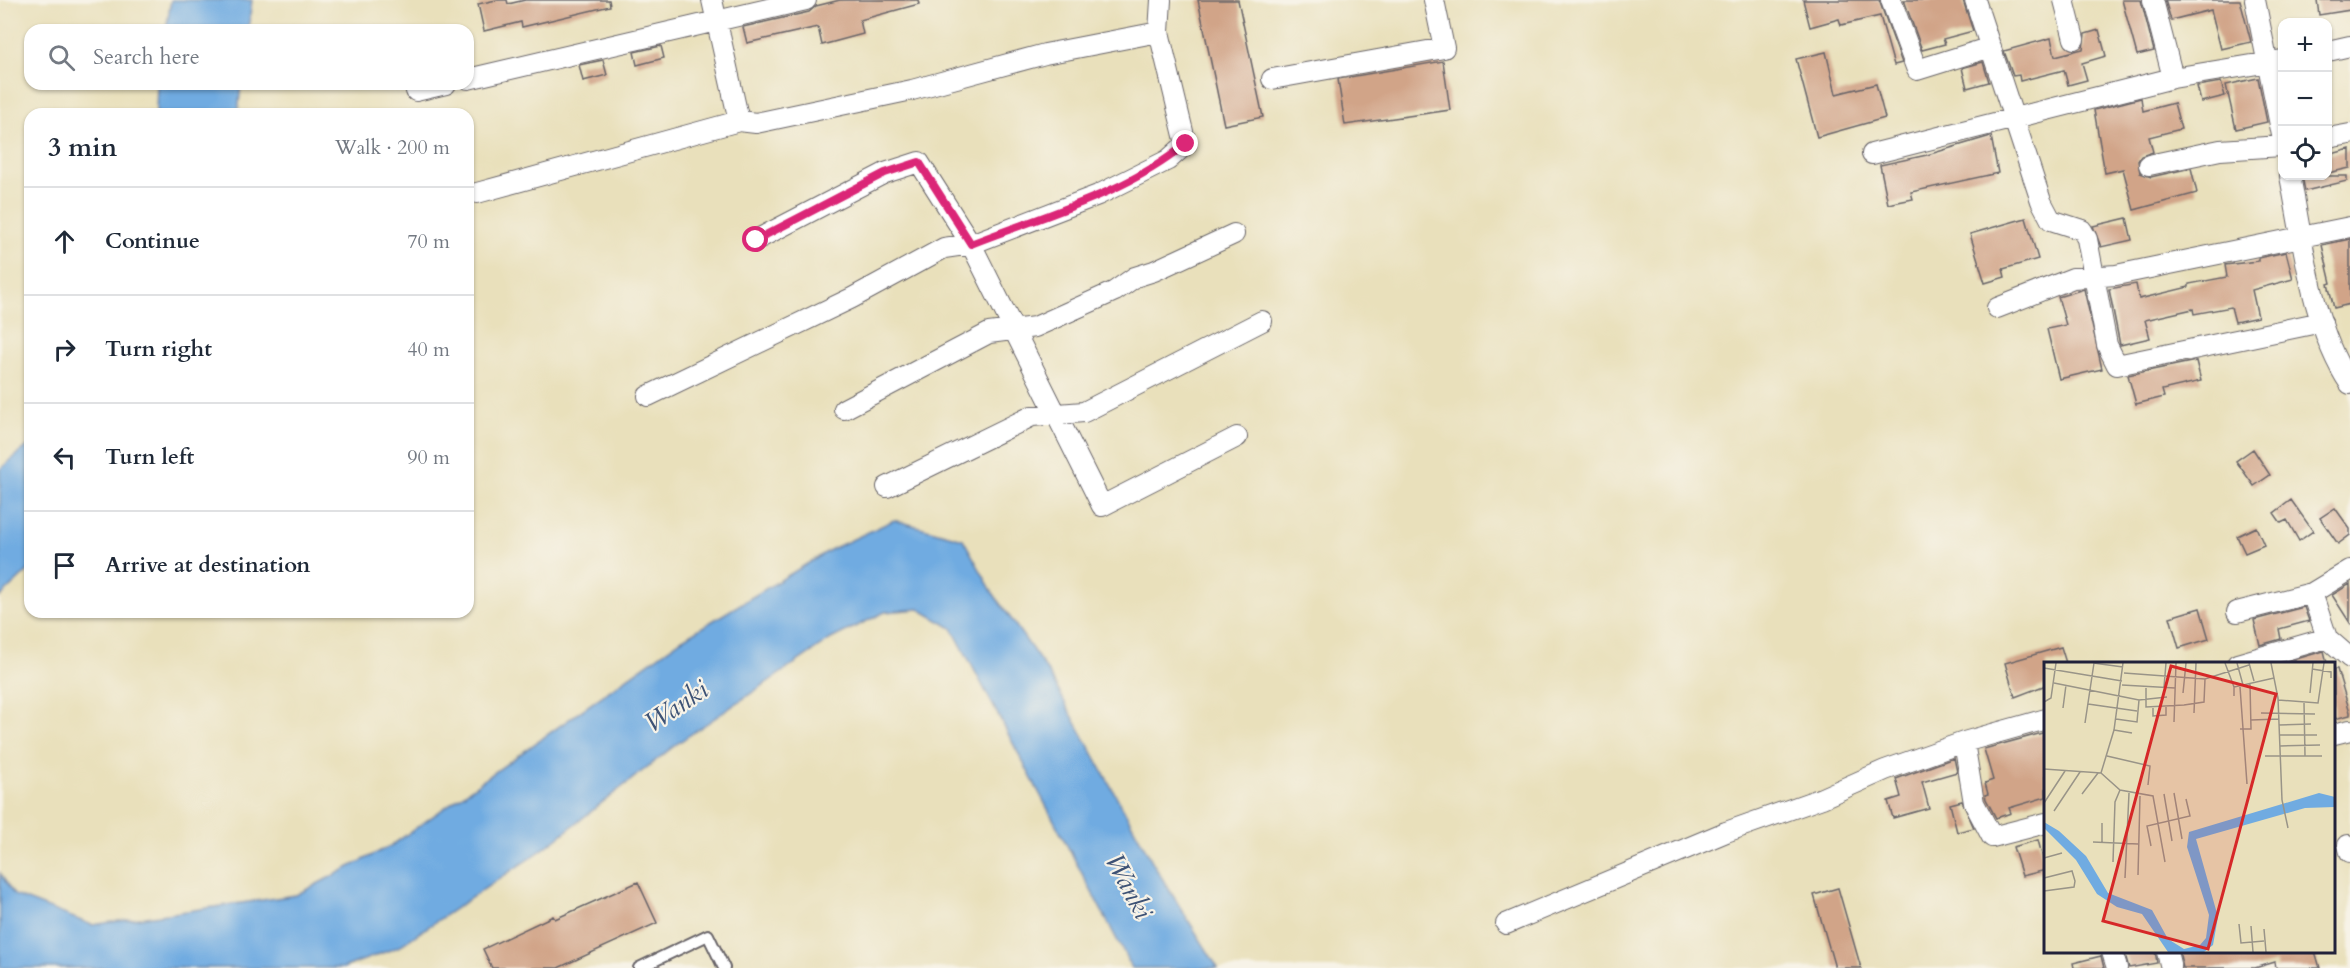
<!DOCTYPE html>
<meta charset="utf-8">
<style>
body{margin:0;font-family:Cardo,serif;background:#f6f6f7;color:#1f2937}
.controls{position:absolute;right:18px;top:18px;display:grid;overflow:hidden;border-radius:12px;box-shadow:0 2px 4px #0004}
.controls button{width:54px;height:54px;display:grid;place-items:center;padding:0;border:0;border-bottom:2px solid #e0e1e3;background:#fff;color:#1f2937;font:30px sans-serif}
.stop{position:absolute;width:18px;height:18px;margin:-14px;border:4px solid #db2777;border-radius:50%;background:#fff}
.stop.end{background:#db2777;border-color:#fff;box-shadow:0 2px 6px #0008}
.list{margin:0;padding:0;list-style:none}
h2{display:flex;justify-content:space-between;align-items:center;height:78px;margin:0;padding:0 24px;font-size:26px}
h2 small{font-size:20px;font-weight:400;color:#747a83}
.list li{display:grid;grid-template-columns:39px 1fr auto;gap:18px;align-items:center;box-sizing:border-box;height:108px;padding:0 24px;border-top:2px solid #e0e1e3}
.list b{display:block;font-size:22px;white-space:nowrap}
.list em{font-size:20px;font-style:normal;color:#747a83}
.icon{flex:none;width:33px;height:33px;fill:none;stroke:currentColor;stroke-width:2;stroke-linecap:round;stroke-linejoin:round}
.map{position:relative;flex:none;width:2350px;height:968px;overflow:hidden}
.search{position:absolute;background:#fff;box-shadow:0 2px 4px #0004;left:24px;top:24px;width:450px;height:66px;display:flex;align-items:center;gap:15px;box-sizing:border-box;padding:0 21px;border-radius:18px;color:#747a83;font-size:22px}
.panel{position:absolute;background:#fff;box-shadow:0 2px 4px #0004;left:24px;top:108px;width:450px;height:510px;border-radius:18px}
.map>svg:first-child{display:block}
</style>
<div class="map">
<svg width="2350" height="968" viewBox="0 0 2350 968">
<rect width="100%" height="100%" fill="#f7f3e8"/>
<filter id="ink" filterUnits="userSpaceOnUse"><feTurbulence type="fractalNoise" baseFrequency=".0167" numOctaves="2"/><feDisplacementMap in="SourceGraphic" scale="12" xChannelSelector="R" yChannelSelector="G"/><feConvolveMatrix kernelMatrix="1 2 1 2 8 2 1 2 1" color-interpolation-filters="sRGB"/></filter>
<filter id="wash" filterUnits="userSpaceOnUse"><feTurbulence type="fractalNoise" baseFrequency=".008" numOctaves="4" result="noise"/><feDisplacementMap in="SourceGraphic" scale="24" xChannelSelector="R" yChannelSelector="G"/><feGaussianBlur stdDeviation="1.35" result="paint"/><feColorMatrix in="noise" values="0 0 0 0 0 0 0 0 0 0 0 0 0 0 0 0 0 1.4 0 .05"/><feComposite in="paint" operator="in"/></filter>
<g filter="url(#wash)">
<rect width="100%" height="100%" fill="#e9e0bb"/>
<!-- water -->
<path fill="#70abe1" stroke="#49668e" stroke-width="1.5" d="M171,0H252L248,30H166Z
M157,84H241L238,114H156Z
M30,444V569L0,597V469Z
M894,520L963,539L993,593L1048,672L1157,870L1218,968H1132L952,628L919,609L885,612L831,639L678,743L542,850L398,947L343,968H0V873L14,895L92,925L296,895L392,845L681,640L830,550Z"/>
<g id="blocks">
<!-- building -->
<path fill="#d1a488" d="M496,0H507L508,4L525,0H609L610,6L522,27L521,22L484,31L478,4Z
M840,0H918L919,4L860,20L863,34L822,45L818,27L747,43L743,27L809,12L816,6Z
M1198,0H1238L1263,117L1224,125Z
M1803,0H1879L1902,63L1894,65L1880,16L1841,25L1839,19L1810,27Z
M1904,0H1963L1973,31L1943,39L1945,44L1922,50Z
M2122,0H2141L2154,51L2137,55Z
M2165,0H2240L2251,42L2221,49L2211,10L2171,20Z
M2317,0H2350V10L2319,15Z
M2099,30L2106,56L2082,63L2087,80L2068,85L2064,70L2020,81L2019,75L2013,76L2004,51L2051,38L2055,56L2083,49L2085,34Z
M661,46L664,58L637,65L634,52Z
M1826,52L1836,94L1876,84L1885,118L1817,137L1796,59Z
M603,60L607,75L583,81L579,65Z
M1443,61L1450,110L1345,125L1338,79Z
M1983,62L1989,82L1967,88L1962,68Z
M2258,78L2267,122L2236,129L2226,85Z
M2221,82L2225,96L2201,102L2197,86Z
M2141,98L2143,111L2174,103L2181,129L2149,137L2153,152L2141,156L2138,161L2140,173L2151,177L2191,168L2197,193L2134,210L2123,169L2105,173L2094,110Z
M1991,136L1998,173L1911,192L1913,199L1888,204L1880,165L1927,155Z
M2350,149V168L2328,173V155Z
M2302,176H2347V181L2305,191Z
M2026,218L2038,259L2003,269L2005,277L1985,283L1970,234Z
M2127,218L2132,240L2101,247L2093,226Z
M2350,239V304L2334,308L2328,284L2331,283L2322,245Z
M2286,252L2293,279L2252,290L2258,317L2235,322L2231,307L2194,314L2193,309L2145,320L2150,338L2120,345L2109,289L2136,284L2139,299L2189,287V284L2227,277L2225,265L2258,261V258Z
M2084,289L2102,369L2059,379L2047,329L2066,325L2058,297Z
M2196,361L2201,381L2162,390L2164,397L2136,404L2128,375Z
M2253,449L2270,475L2254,486L2236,461Z
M2291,500L2313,531L2299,541L2287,520L2281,523L2274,513Z
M2335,508L2350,529V535L2338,544L2320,518Z
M2256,527L2264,545L2245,553L2237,536Z
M2350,584V623L2332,595Z
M2304,607L2309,621L2279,629L2281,639L2260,645L2254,620Z
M2200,608L2209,639L2179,648L2170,617Z
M2061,647L2066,663H2046V685L2015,697L2005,663Z
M2324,651L2327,663H2282Z
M2334,669H2337L2350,712V715L2334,719Z
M2046,732V797L2009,808L2011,813L1996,818L1986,799L1985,795L1988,794L1985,783L1993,780L1984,749Z
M1954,758L1957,772L1922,782L1929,808L1893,818L1888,801L1901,797L1896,779Z
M1962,801L1974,828L1957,832L1950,804Z
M2038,840L2046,870L2022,876L2013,847Z
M638,882L657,923L558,968H492L483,949L553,916L555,919Z
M1838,888L1861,968H1835L1814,895Z
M2124,951H2155L2157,963L2129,968Z
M2179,951H2315L2320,968H2276L2275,962L2255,968H2183Z
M2101,956L2104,968H2074L2073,963Z"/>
</g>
</g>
<g filter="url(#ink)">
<use href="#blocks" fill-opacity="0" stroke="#686468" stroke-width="1.5"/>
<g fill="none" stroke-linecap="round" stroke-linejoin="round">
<!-- lane casing -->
<g stroke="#686468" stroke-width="14">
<path id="lane" d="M639,968L708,935L724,968"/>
</g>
<!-- street casing -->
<g stroke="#686468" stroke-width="22">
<path id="street" d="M712,0L739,121
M1891,0L1917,70L1991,47
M1975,0L2041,201L2051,220L2082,230L2087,239L2107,345L2117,365L2322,322
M2064,0L2074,39
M2153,0L2173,78
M2255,0L2282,135
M2328,51L2350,46
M468,79L806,0
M1272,79L1444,48L1434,0
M416,91L446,84
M2328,138L2350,134
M1872,154L2173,78L2282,60
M2149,165L2220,150L2282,146
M2290,176C2303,242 2312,327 2350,384
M477,193L739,121L756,123L912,90L1045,54L1159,32
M756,240L885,173L919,162L971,244L1102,506L1237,437
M1997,308L2073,278L2116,275L2350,227
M648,396L852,298L944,248L971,244L1098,195L1168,160L1186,144L1159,32L1161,0
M844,409L989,333L1035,327L1115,291L1135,277L1154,271L1234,234
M887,487L1032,416L1084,412L1262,321
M2312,593L2350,570
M2237,612L2312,593L2327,638L2350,658
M2237,664L2327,638
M2334,734L2350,730
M1964,742L1974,803L1992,837L2046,823
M2348,845L2350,852
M1506,924L1726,832L1822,798L1885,770L1964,742L2046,719
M2112,952L2117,968
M2167,952L2171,968"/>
</g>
<!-- lane -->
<use href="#lane" stroke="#fff" stroke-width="10"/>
<!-- street -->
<use href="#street" stroke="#fff" stroke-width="20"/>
</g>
</g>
<g fill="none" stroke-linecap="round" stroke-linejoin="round" filter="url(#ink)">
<!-- route -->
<path stroke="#db2777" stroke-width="8" d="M756,240L885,173L919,162L971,244C1042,216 1126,194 1186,144"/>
</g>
<g text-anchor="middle" stroke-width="4.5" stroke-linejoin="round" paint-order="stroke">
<!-- water labels -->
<g font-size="27" font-style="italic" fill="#3d5275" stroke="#f7f3e8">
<text transform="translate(676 706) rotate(-34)" y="9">Wanki</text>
<text transform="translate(1129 886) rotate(62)" y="9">Wanki</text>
</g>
</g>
<!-- overview -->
<g transform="translate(2044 662)">
<rect width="291" height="291" fill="#e9e0bb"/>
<path d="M275,131L291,135V145L261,146L152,177L174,255L169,283L160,290H124L98,252L73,245L53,232L32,198L0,166V160L15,169L42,194L64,231L108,248L124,277L140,287L156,283L162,276L165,253L143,185L145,170Z" fill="#70abe1"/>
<path fill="none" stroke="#999488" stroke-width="1.5" d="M49,1L79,5M181,1L190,25M193,1L199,23M205,1L210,19M227,1L234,36L238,138L244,166M0,6L78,19M268,7L287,10V16M80,11L161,17L205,3M10,21L95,38L123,35M78,23L131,26M120,25L122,1M196,25L203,122M102,26V45L140,43L160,40L161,17M139,31L142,1M266,31L269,1M190,34V25L230,16M234,38L274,41L280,1M0,40L7,36L12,1M260,41L261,94M44,42L93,49M19,46L22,23M109,46V54L122,53V44M150,51L152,1M217,51L271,52M72,57L93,60L95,38M207,58L235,57M130,60L132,1M41,61L50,1M235,63L267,62M196,67H207L206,22M70,68L88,71M235,73H273M236,84L276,83M63,94L106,104L104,123M221,94H278M0,107L57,111L70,68L79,1M57,111L76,128L109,134L121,200M130,131L138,177M38,132L54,111M120,132L128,179M0,141L21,109M10,149L36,110M49,180L94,182M58,180V161M107,184L103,164L146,154L142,137M0,196L18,191M69,200L71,140L76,128M94,213L96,134M0,216L28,209L31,219L30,225L0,229M81,216L85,131M195,262L197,281L220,279M207,264L209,290M220,267L222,290"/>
<path fill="#d62828" fill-opacity="0.15" stroke="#d62828" stroke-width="3" d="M127,4L232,32L164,287L59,259Z"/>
<rect width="291" height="291" fill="none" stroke="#22223b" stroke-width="3"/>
</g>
</svg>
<div class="controls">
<button>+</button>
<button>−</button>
<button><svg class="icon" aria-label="locate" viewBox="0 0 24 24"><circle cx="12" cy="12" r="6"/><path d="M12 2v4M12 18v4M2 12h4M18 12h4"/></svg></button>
</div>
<div class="stop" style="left:756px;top:240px"></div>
<div class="stop end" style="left:1186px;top:144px"></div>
<div class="search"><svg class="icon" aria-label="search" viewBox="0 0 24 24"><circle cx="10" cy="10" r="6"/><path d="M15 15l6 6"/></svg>Search here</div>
<section class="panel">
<h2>3 min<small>Walk · 200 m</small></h2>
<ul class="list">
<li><svg class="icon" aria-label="ahead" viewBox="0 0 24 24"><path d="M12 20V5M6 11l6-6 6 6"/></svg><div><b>Continue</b></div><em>70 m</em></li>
<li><svg class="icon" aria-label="right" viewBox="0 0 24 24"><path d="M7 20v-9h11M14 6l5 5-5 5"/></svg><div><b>Turn right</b></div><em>40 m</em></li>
<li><svg class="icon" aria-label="left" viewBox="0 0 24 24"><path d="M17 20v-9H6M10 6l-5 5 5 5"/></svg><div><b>Turn left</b></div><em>90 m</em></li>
<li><svg class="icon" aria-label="arrive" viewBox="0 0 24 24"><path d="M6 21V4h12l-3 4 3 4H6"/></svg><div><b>Arrive at destination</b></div></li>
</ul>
</section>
</div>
